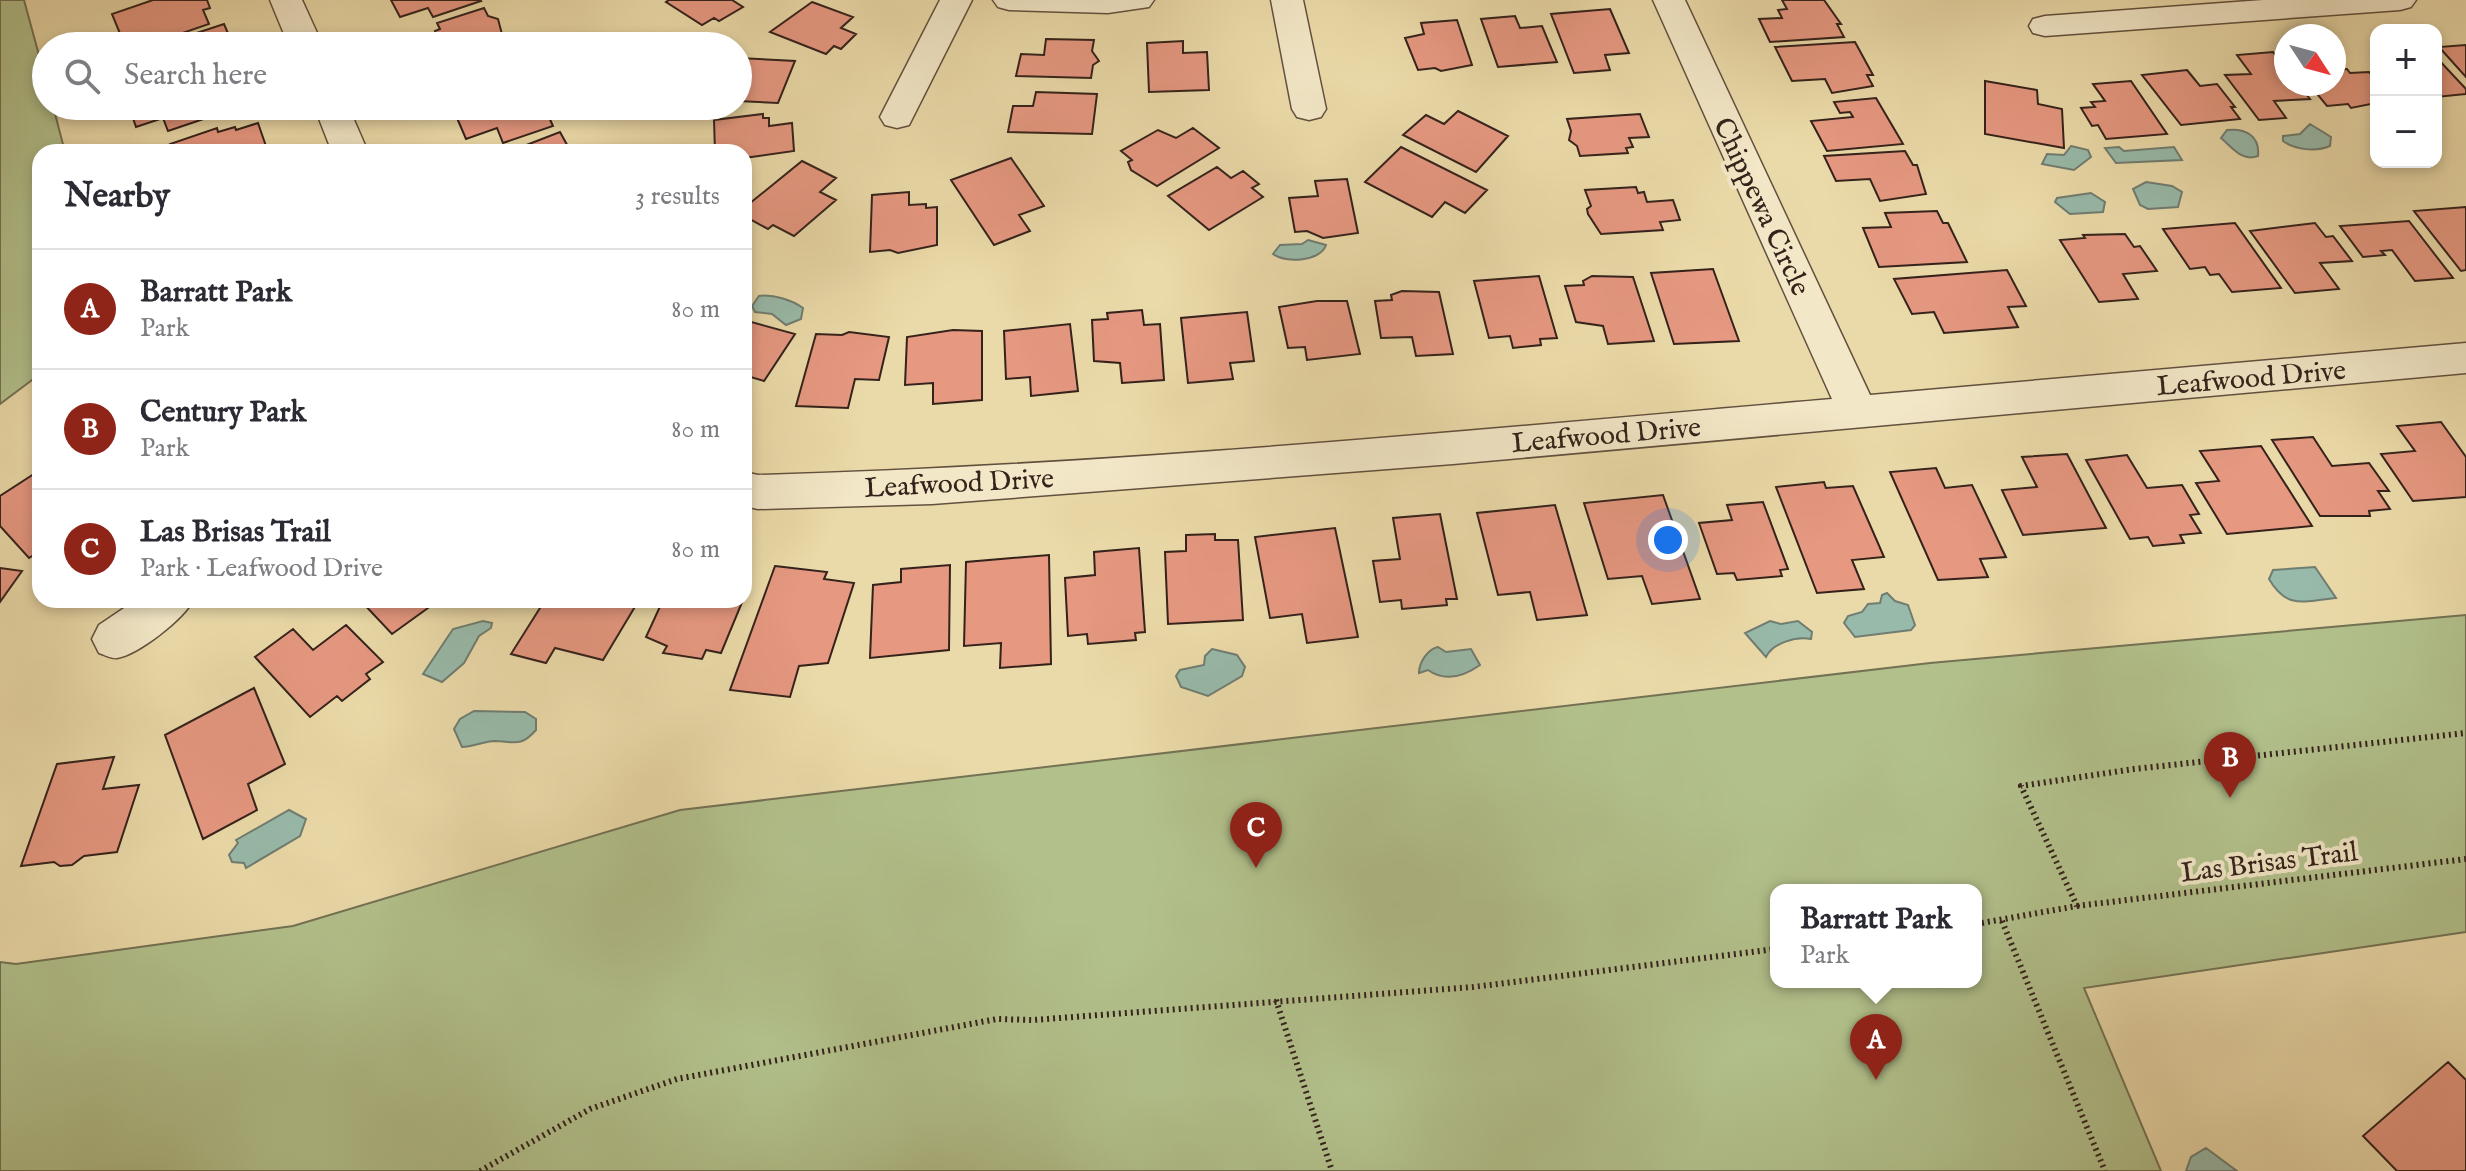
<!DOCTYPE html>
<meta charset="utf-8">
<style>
body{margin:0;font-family:"IM FELL English",serif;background:#f2f2f3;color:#2b2b33}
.controls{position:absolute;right:24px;top:24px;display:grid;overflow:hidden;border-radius:16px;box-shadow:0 4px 12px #0003}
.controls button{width:72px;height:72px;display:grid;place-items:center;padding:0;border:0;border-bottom:2px solid #e1e1e2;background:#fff;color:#2b2b33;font:40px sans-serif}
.compass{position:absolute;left:2274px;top:24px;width:72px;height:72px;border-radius:50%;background:#fff;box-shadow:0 4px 12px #0003;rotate:126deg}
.you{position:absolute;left:1668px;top:540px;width:28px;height:28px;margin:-20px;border:6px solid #fff;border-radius:50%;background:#1a73e8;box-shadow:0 0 0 12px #1a73e833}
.badge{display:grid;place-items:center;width:52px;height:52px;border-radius:50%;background:#8f2418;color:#fff;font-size:26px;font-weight:700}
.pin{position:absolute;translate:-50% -66px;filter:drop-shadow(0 2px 4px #0008)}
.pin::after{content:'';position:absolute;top:42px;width:28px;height:24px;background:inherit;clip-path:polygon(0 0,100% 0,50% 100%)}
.popup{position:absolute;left:1770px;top:884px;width:212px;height:104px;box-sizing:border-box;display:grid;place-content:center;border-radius:16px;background:#fff;filter:drop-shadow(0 2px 6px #0005);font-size:26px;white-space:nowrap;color:#7c7c81}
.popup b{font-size:30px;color:#2b2b33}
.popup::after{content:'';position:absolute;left:50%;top:100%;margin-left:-16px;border:16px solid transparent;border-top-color:#fff}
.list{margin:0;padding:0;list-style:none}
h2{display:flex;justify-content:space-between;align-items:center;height:104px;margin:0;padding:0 32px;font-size:34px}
h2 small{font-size:26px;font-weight:400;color:#7c7c81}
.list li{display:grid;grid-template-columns:52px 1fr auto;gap:24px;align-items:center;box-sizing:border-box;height:120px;padding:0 32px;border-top:2px solid #e1e1e2}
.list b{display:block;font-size:30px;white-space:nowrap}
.list p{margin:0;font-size:26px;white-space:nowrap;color:#7c7c81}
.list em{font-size:26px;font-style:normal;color:#7c7c81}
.icon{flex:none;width:44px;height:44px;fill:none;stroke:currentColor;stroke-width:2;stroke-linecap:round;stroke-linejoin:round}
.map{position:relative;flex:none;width:2466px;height:1171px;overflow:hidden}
.search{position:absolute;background:#fff;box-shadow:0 4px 12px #0003;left:32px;top:32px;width:720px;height:88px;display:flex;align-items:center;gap:20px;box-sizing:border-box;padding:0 28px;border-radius:44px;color:#7c7c81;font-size:30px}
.panel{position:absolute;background:#fff;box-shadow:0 4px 12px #0003;left:32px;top:144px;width:720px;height:464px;border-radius:24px}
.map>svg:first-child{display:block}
</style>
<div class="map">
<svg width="2466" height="1171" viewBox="0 0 2466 1171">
<rect width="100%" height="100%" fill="#ebdaa9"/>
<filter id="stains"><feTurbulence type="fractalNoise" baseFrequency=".0025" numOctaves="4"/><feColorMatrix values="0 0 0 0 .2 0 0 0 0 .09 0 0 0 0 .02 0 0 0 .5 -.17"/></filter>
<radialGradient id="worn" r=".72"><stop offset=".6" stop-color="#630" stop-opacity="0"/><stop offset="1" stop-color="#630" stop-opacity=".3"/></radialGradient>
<!-- green -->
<path fill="#b2c18c" stroke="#737254" stroke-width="2" fill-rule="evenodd" d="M0,0H24L46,81V106H53L65,152H40V374L0,404Z
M2466,615V932L2084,988L2161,1171H0V962L16,964L293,926L680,810L1930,663ZM1776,890H1976V982H1776Z"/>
<!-- water -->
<path fill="#98baaa" stroke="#707d71" stroke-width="2" d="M2310,124L2331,137L2330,146C2316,152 2295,150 2283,141V136L2300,134Z
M2227,130C2246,128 2260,136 2258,156C2242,162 2233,148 2221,138Z
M2071,146L2088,150L2091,157L2074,170L2042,164L2047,154L2064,155Z
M2119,147L2124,151L2174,147L2182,160L2116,163L2105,148Z
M2146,182L2172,186L2182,192L2178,207L2148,209L2140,205L2133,189Z
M2091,193L2105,202L2103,212L2070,214L2055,202L2057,198Z
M1308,240L1326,245C1321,261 1286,264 1273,254L1280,245L1302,244Z
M759,296C773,294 792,300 803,308L801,319L786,325L772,314L755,312L752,306Z
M2315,567L2336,598C2304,601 2287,610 2269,579L2273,570Z
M1887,593L1895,601L1908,605L1915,625L1911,630L1855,637L1844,623L1848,616L1862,612L1868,604L1880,603L1882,595Z
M483,621L492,623L491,628L479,636L464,663L442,682L423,674L453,629Z
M1770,621L1781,624L1798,621L1812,632L1811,639C1796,636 1773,643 1766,657L1745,633Z
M1438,647L1446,652L1471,649L1480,665C1463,677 1445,682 1428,670L1419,673C1419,662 1428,649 1438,647Z
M1212,649L1237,655L1245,667L1242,676L1208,696L1181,687L1176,676L1180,670L1204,665L1205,656Z
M474,711L525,712L536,719V730C521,747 515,742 495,741C484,741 473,747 462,747L454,729L460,719Z
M289,810L306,819L300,836L246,868L244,863L232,862L229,855L238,843L236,840Z
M2206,1148L2237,1171H2186L2191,1157Z"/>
<!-- building -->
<path fill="#e69881" stroke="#34221b" stroke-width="2" d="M153,0H207L210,8L203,10L209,24L145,46H125L112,14Z
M391,0H480L481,1L433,17L428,8L400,17Z
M669,0H732L743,7L719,21L714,18L702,25L666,2Z
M1782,0H1824L1841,24H1837L1844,37L1770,42L1759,19L1782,18L1778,10L1787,9Z
M812,2L853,17L841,28L856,34L841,49L834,46L826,54L770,32Z
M484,8L488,16L498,19L503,38L478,46H423L438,38L435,31L440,29L437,23Z
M1610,9L1629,53L1605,55L1610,70L1574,73L1551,14Z
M1515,16L1520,28L1542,26L1557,62L1498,67L1481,19Z
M1457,20L1472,65L1441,71L1435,68L1418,70L1405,38L1424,34L1421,23Z
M224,24L233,45L157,46Z
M1046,39L1094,40L1092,51L1099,61L1093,65L1091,78L1016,76L1021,54L1044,55Z
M1183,41V53L1207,52L1209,90L1149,92L1147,43Z
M1855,42L1873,75H1867L1873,86L1832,93L1825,79L1792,81L1775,47Z
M2466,45V77L2439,47Z
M2273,52L2286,69V84H2298L2310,99L2274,101L2286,118L2259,120L2225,75L2251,74L2237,55Z
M2436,57L2466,89V94L2436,97Z
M738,58L795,61L778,103L738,101Z
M2347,69L2350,73L2369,72L2376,80V103L2351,108L2348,104L2327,106L2309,84H2334V70Z
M2187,70L2200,86L2217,84L2235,107H2231L2240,119L2181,125L2142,75Z
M1985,81L2037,90L2038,104L2062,109L2064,148L1985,134Z
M2131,81L2167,134L2106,139L2098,125L2092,126L2081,108L2095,107L2091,102L2105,101L2093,84Z
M1036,92L1097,94L1092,134L1008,132L1013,106H1033Z
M1876,98L1903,144L1827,151L1811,121L1853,117L1850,112L1840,113L1834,102Z
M129,106H242L168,131L163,118L136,127Z
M492,106H549L547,113L553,126L503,143L497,128L466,139L457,118Z
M1458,111L1508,136L1476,172L1403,135L1426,115L1444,124Z
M763,114V118H769V126L792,123L794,151L744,158V152H715L714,120Z
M1640,114L1649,137L1629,138L1633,147L1626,148L1628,153L1580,156L1577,146L1569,140L1571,131L1567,119Z
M258,123L267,149L257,152H173L170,144L217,128L218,132L235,127L236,130Z
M1193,128L1219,148L1157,186L1131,170L1128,162L1132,160L1121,151L1158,130L1176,138Z
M560,132L571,152H508Z
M1401,147L1487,190L1465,213L1445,202L1432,217L1365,182Z
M1905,151L1913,165H1917L1926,194L1880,201L1870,179L1836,181L1824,156Z
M1011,158L1044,206L1019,215L1030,231L994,245L951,180Z
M802,161L836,178L820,192L836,200L794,236L773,225L768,229L744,216V208Z
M1217,167L1231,178L1243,171L1259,184L1252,188L1263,197L1209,230L1168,196Z
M1347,179L1358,233L1323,238L1307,231L1295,232L1289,198L1318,196L1315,181Z
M1636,187L1638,193L1644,192L1647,202L1673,200L1680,220L1660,222L1663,230L1601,234L1588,214L1587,209L1591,206L1585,190Z
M909,192V205L926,204V208L937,207V245L898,253L890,250L870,252L872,195Z
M2466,207V270L2461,271L2414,211Z
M1937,211L1943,223H1948L1967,262L1879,267L1863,228L1891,227L1885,213Z
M2409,221L2453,278L2415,281L2392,250L2381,251L2385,255L2363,257L2340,226Z
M2235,223L2281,288L2232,292L2219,274L2210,275L2205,267L2190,269L2163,229Z
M2315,223L2326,237L2333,236L2352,261L2320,263L2339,289L2295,293L2250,231Z
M2125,234L2134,247L2140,246L2157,271L2123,274L2138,299L2099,302L2060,240L2085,238L2083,235Z
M1713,269L1739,341L1674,344L1651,273Z
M2007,270L2026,306L2008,307L2018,327L1944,333L1934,312L1912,314L1894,279Z
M1539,276L1557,338L1540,339L1541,345L1513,348L1510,336L1489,338L1474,281Z
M1592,276L1633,277L1654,341L1608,344L1603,326L1576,322L1565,286L1584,285L1583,281Z
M1402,291L1439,292L1453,354L1416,356L1412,337L1381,338L1375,301L1392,300L1391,295Z
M1317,301H1347L1360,354L1307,360L1305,347L1288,348L1279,307Z
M1142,310L1144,325L1160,324L1164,380L1122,383L1120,363L1094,361L1092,320L1108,319L1107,313Z
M1247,312L1254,361L1230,363L1233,379L1188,383L1181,318Z
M744,320L795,334L764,381L744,375Z
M1070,324L1078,391L1031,396L1030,377L1006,379L1004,331Z
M953,330L982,331V400L933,404V383L905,385L907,337Z
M849,332L889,337L879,380L855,379L848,408L796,406L816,334L842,335Z
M2441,422L2466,457V497L2413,501L2381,454L2415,451L2397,426Z
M2313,437L2332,466L2369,463L2389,491H2378L2390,509L2369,511L2370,516H2320L2272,440Z
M2261,446L2312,526L2227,534L2196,483L2219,481L2200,451Z
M2067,454L2106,528L2023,535L2002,490L2037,487L2022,457Z
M2127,455L2147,488L2182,485L2199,514L2190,515L2201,533L2180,535L2184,543L2153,546L2148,537L2130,539L2086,460Z
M1936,468L1945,488L1972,485L2006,557L1980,559L1988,577L1938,580L1890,472Z
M40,470V551L29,558L0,526V496Z
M1824,482L1826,488L1853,486L1884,557L1852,560L1864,589L1817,593L1776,487Z
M1663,495L1700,599L1652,604L1642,576L1608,579L1584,503Z
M1763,502L1788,569L1780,570L1782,576L1737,580L1734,573L1717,574L1699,523L1732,520L1727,505Z
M1555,505L1587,615L1537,620L1530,592L1498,595L1477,513Z
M1440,514L1457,599H1446L1447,605L1402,609L1401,600L1380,602L1373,561L1400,559L1393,518Z
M1335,528L1358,637L1307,643L1302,614L1270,618L1255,537Z
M1215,534V540H1238L1243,620L1168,624L1165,552L1186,551V535Z
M1139,548L1145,632L1135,633L1136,640L1088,644L1087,634L1068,636L1065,578L1095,575L1094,552Z
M1049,555L1051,664L1000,668L1001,643L964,646L966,562Z
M950,565L949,650L870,658L873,585L901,582V569Z
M775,566L827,572L824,579L854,583L828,663L799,666L790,697L730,690Z
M0,568L22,571L0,602Z
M360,600H439L392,634Z
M545,600H639L603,660L555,648L546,663L511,654Z
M663,600H743L721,653L706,650L702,659L663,653L667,646L646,637Z
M346,625L383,662L366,674L370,679L342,701L337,696L310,717L255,657L293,629L313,650Z
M254,688L285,764L248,784L257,810L203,839L165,735Z
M114,757L103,789L139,785L117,852L84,856L72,865L60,866L54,862L21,866L57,764Z
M2448,1062L2466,1080V1171H2397L2363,1136Z"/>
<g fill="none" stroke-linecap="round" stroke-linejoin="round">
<!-- minor casing -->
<g stroke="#62503e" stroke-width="3">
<path id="minor" d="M270,0H302L323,46H289Z
M940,0H972L909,125L897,128L885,125L880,117Z
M993,0H1154L1149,7L1108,13L1009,10L998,7Z
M1271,0H1303L1326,109L1321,117L1309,120L1297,117L1292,109Z
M1653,0H1685L1870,395L2466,343V373L1453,464L932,504L758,509L744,506V472L758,475C1117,465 1474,430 1832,399Z
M2263,0H2416L2411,7L2400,10L2045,36L2033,33L2029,26L2033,19L2045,16Z
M314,106H348L368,152H332Z
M136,600H193C185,618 138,655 117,658C112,659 105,655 99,653L92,639L99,625Z"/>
</g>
<!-- path -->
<path stroke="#34221b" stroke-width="6" stroke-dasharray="2 4" stroke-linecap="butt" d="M2077,906L2466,859
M2002,921L2105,1171
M1976,924L2077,906L2021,786L2134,769L2466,733
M1276,1000L1332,1171
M480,1171L590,1109L677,1079L997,1019L1033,1020L1473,987L1776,949"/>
<!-- minor -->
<use href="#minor" fill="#f2e7c7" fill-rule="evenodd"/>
</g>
<g text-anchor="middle" stroke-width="8" stroke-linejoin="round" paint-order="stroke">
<!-- street labels -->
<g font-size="28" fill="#34221b" stroke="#f2e7c7">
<text transform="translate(1763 206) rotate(65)" y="10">Chippewa Circle</text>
<text transform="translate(2251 377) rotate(-5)" y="10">Leafwood Drive</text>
<text transform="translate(1606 434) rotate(-5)" y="10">Leafwood Drive</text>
<text transform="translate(959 482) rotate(-3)" y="10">Leafwood Drive</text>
<text transform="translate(2269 861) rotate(-7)" y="10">Las Brisas Trail</text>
</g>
</g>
<rect width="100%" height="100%" filter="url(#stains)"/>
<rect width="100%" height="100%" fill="url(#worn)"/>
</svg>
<div class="controls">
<button>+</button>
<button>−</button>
</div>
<svg class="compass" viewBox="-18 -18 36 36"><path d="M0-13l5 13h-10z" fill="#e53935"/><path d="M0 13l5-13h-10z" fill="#7c7c81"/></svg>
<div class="you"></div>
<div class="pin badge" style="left:1876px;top:1080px">A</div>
<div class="popup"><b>Barratt Park</b>Park</div>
<div class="pin badge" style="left:2230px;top:798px">B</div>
<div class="pin badge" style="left:1256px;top:868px">C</div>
<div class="search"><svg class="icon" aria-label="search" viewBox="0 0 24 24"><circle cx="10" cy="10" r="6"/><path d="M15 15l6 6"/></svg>Search here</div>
<section class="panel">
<h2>Nearby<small>3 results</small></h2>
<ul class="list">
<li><span class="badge">A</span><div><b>Barratt Park</b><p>Park</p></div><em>80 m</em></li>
<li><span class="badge">B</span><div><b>Century Park</b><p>Park</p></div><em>80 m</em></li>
<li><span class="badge">C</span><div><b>Las Brisas Trail</b><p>Park · Leafwood Drive</p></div><em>80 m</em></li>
</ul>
</section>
</div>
